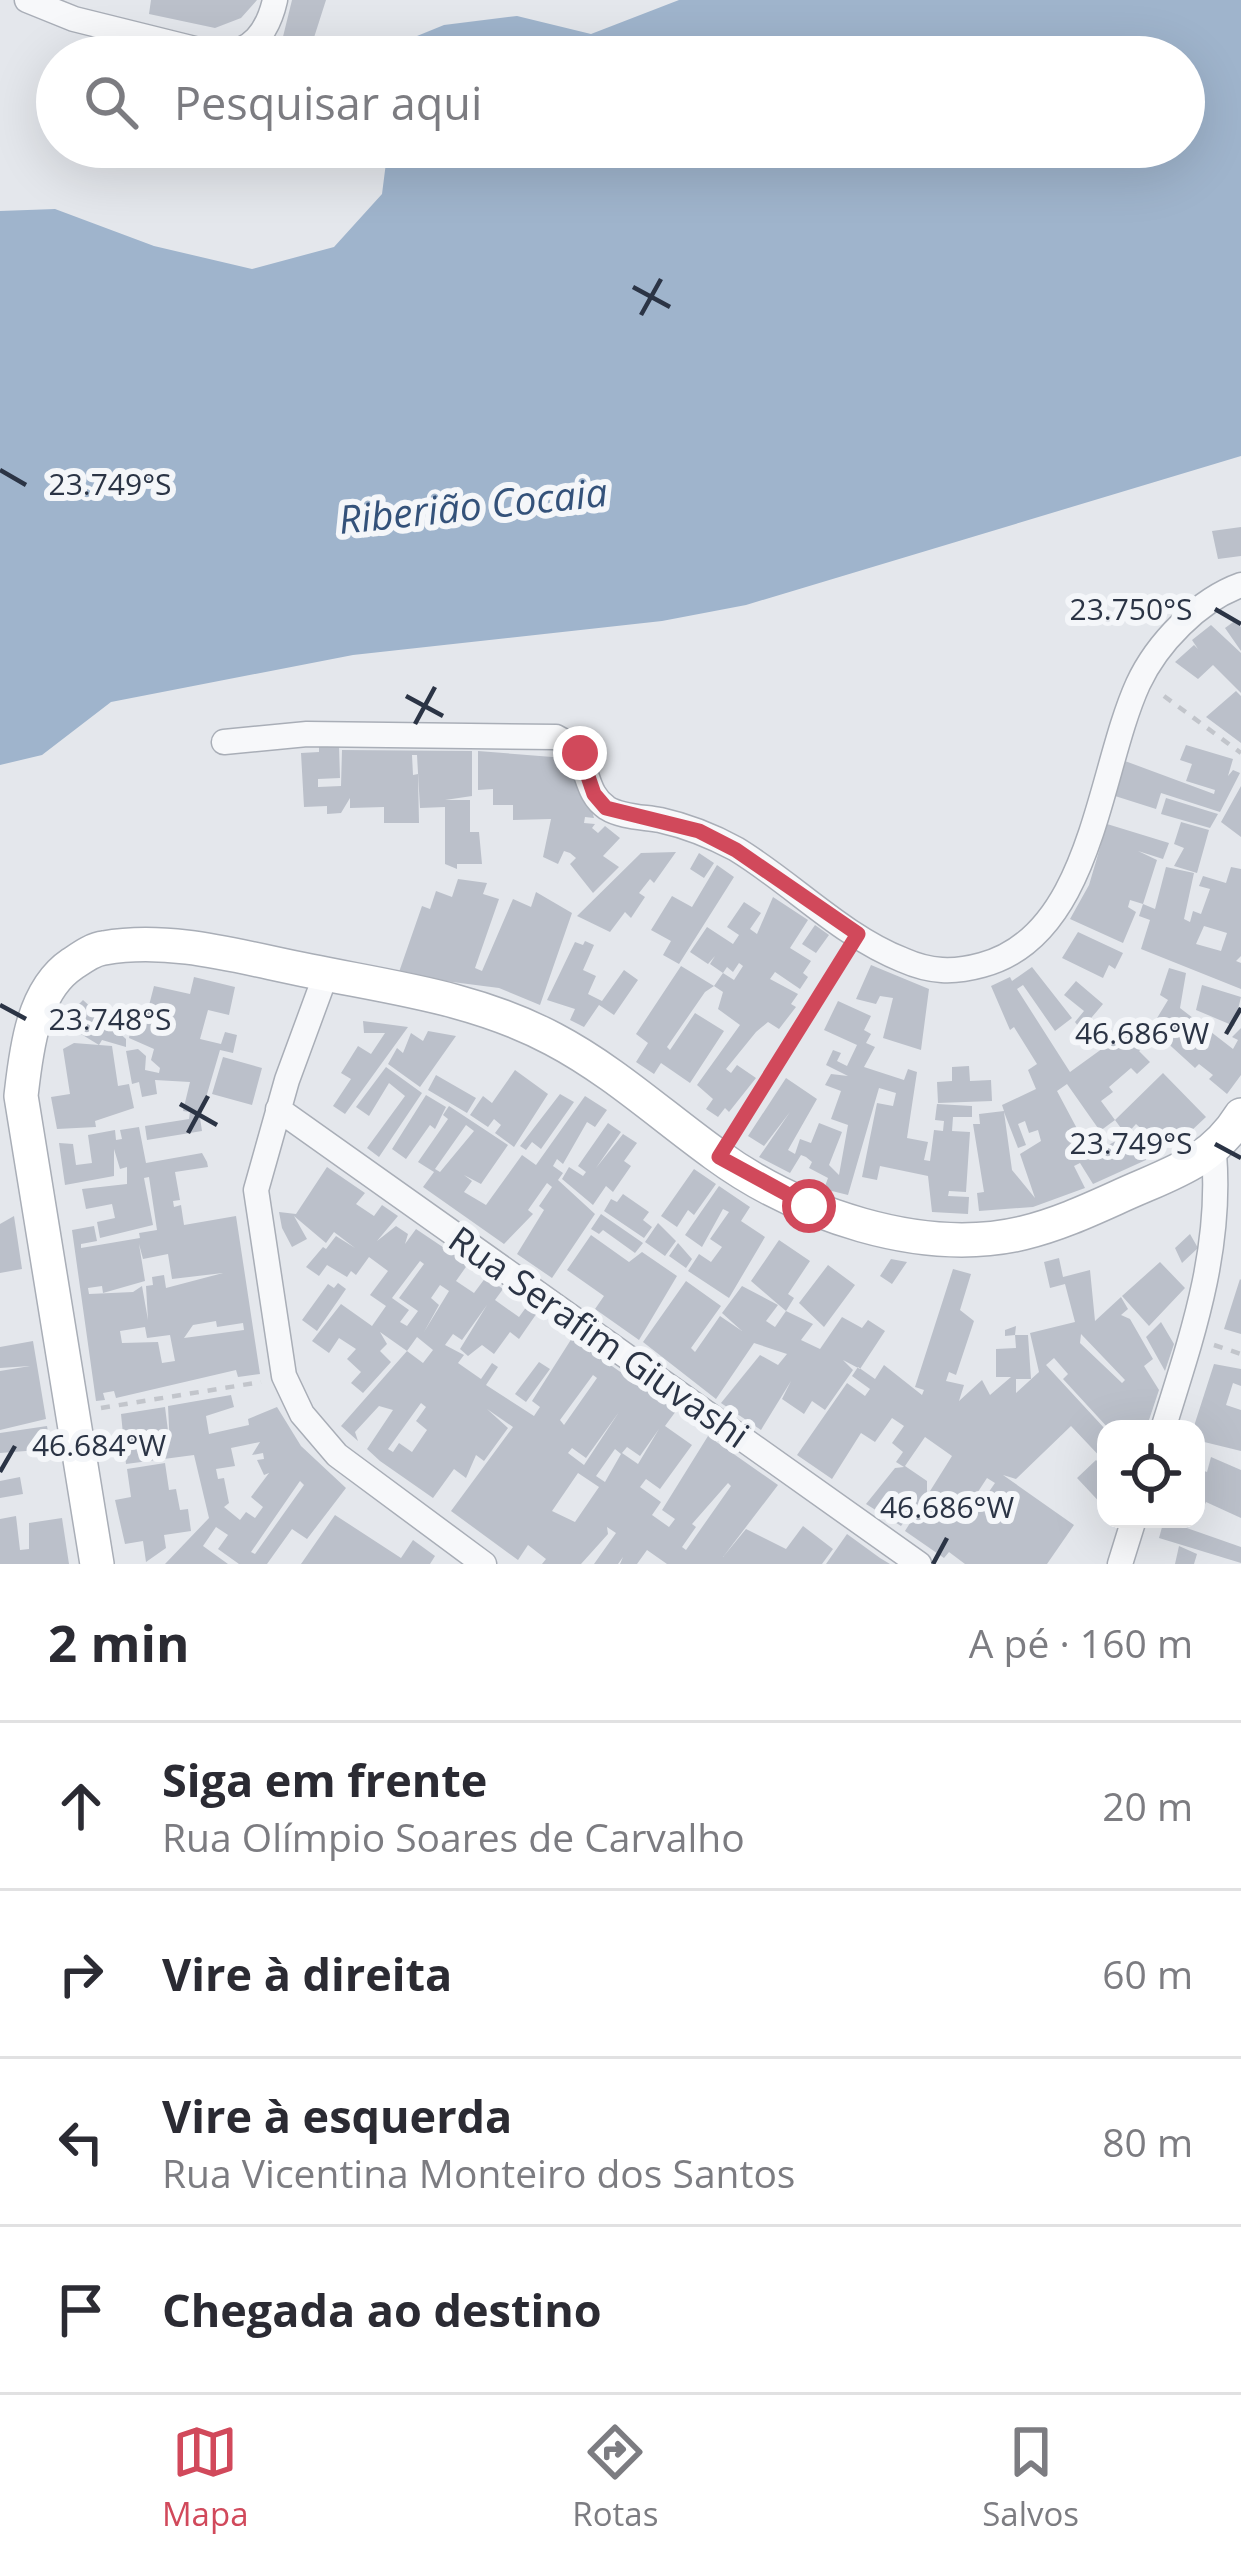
<!DOCTYPE html>
<html lang="pt">
<meta charset="utf-8">
<style>
body{margin:0;font-family:"Open Sans",sans-serif;background:#f7f7f7;color:#2b2b33}
.controls{position:absolute;right:36px;bottom:36px;display:grid;overflow:hidden;border-radius:24px;box-shadow:0 12px 48px #0002}
.controls button{width:108px;height:108px;display:grid;place-items:center;padding:0;border:0;border-bottom:3px solid #e1e1e2;background:#fff;color:#2b2b33;font:60px sans-serif}
.stop{position:absolute;width:36px;height:36px;margin:-27px;border:9px solid #d1495b;border-radius:50%;background:#fff}
.stop.end{background:#d1495b;border-color:#fff;box-shadow:0 3px 12px #0008}
.list{margin:0;padding:0;list-style:none}
h2{display:flex;justify-content:space-between;align-items:center;height:156px;margin:0;padding:0 48px;font-size:51px}
h2 small{font-size:39px;font-weight:400;color:#7c7c81}
.list li{display:grid;grid-template-columns:78px 1fr auto;gap:36px;align-items:center;box-sizing:border-box;height:168px;padding:0 48px;border-top:3px solid #e1e1e2}
.list b{display:block;font-size:45px;white-space:nowrap}
.list p{margin:0;font-size:39px;white-space:nowrap;color:#7c7c81}
.list em{font-size:39px;font-style:normal;color:#7c7c81}
.icon{flex:none;width:66px;height:66px;fill:none;stroke:currentColor;stroke-width:2;stroke-linecap:round;stroke-linejoin:round}
.map{position:relative;flex:none;width:1241px;height:1564px;overflow:hidden}
.search{position:absolute;background:#fff;box-shadow:0 12px 48px #0002;left:36px;right:36px;top:36px;height:132px;display:flex;align-items:center;gap:30px;box-sizing:border-box;padding:0 42px;border-radius:66px;color:#7c7c81;font-size:45px}
.sheet{height:828px;background:#fff}
nav{display:flex;justify-content:space-around;align-items:center;box-sizing:border-box;height:168px;border-top:3px solid #e1e1e2;background:#fff;font-size:33px;color:#7c7c81}
nav a{display:grid;justify-items:center;gap:6px}
nav .on{color:#d1495b}
.map>svg:first-child{display:block}
</style>
<div class="map">
<svg width="1241" height="1564" viewBox="0 0 1241 1564">
<rect width="100%" height="100%" fill="#e4e7ec"/>
<!-- water -->
<path fill="#9fb4cc" d="M679,0H1241V456L746,605L662,621L353,655L111,702L42,755L0,765V211L55,209L154,246L252,269L334,247L382,194L388,147H1184V57H406L417,36L444,25L517,16L591,34Z"/>
<!-- building -->
<path fill="#bbc0ca" fill-rule="evenodd" d="M151,0H257L241,18L215,28L149,14Z
M292,0H326L310,50L304,57H278Z
M1241,527V556L1218,559L1212,531Z
M1236,620L1241,627V651L1225,628Z
M1211,625L1241,653V693L1213,665L1198,679L1175,662L1194,645L1198,649L1192,640Z
M1236,691L1241,696V743L1206,717Z
M319,745H339L340,778L318,779V787L341,786L342,750L472,751V796L445,800H470V832H479L482,864H457V869L445,864V807L420,808L417,755H412L413,775L418,774L419,823H384V807L350,808V798L341,813L327,814V806L304,807L301,753L319,752Z
M1186,745L1233,759L1228,776L1233,770L1240,773L1220,812L1161,793L1156,809L1115,796L1125,761L1214,794L1215,790L1186,781L1192,764L1180,760Z
M478,751L578,759L594,818L585,817L584,823L595,824L592,828L598,833L605,826L620,838L603,856L619,867L593,893L570,864L576,858L570,853L564,851L558,864L543,857L551,819L513,820V805H493V789L478,790Z
M1241,786V837L1221,822Z
M1166,798L1218,814L1210,828L1161,814Z
M1181,822L1209,830L1197,873L1174,866L1184,848L1174,844Z
M1107,824L1169,843L1163,859L1138,851L1157,860L1143,904L1130,900L1128,907L1136,912L1123,943L1070,919L1089,885Z
M676,852L654,883L650,879L639,893L645,897L631,918L625,912L610,932L577,916L641,853Z
M699,853L714,863L704,878L690,869Z
M717,865L734,877L679,964L663,955L671,941L651,930L672,896L692,907Z
M1166,867L1194,873L1184,919L1190,922L1193,911L1201,914L1210,889L1199,886L1203,876L1226,883L1231,867L1241,869V956L1236,961L1241,963V989L1141,949L1150,920L1139,916L1143,904L1155,909ZM1204,926L1227,933L1221,951L1196,944Z
M458,879L487,883L483,894L499,899L475,968L482,971L513,899L531,907L536,892L572,913L540,1005L499,988L398,975L422,906L430,909L436,891L452,897Z
M773,897L808,920L790,948L811,961L803,973L808,977L800,989L775,972L770,979L798,994L791,1004L796,1007L779,1029L768,1022L756,1032L726,1069L731,1073L737,1065L756,1078L729,1112L725,1108L718,1117L706,1109L713,1099L697,1085L740,1025L718,1009L723,992L714,986L705,992L667,1047L670,1050L695,1013L724,1031L690,1083L661,1063L654,1074L636,1062L648,1043L636,1034L681,966L714,986L723,973L734,980L743,966L739,963L733,972L727,967L723,973L710,964L715,956L708,964L690,952L707,927L733,944L739,935L727,927L744,902L761,913L750,929L757,934Z
M815,925L829,935L816,953L802,944Z
M1078,932L1123,953L1115,969L1109,965L1103,978L1062,958Z
M585,941L594,945L583,970L596,976L588,994L602,1001L624,970L638,980L614,1015L599,1005L584,1027L570,1020L575,1009L547,1000L575,942L583,945Z
M871,965L929,989L921,1050L883,1038L893,998L880,996L876,1004L856,999Z
M1032,967L1072,1018L1055,1031L1023,985L1017,989L1070,1072L1139,1022L1157,1037L1139,1051L1150,1062L1137,1074L1131,1068L1109,1087L1113,1092L1101,1101L1115,1120L1100,1131L1067,1084L1057,1091L1082,1138L1088,1134L1098,1151L1121,1138L1136,1158L1142,1154L1146,1160L1093,1184L1080,1163L1074,1166L1085,1188L1033,1207L979,1211L977,1193L984,1192L973,1124H980L979,1114L1004,1111L1002,1105L1036,1089L1028,1070L1037,1064L1014,1027L1010,1030L991,986L1010,977L1012,981ZM1004,1112L1018,1148L1026,1145L1018,1124L1025,1121L1029,1133L1038,1130L1041,1141L1020,1154L1035,1198L1012,1170Z
M1169,968L1186,973L1180,1008L1233,1049L1238,1040L1232,1037L1241,1028V1075L1227,1094L1209,1079L1213,1075L1199,1064L1195,1068L1151,1028L1168,1000L1160,995Z
M194,977L235,987L229,1015L208,1010L200,1039L221,1044L225,1032L237,1035L233,1053L220,1050L200,1118L202,1131L147,1140L145,1126L189,1119L190,1112L183,1111L190,1082L155,1080L157,1094L142,1097L139,1082L132,1084L126,1051L138,1049L146,1056L145,1070L159,1073L160,1068L151,1060L154,1049L129,1038L132,1022L144,1025L154,986L190,994Z
M1076,981L1103,1004L1081,1030L1075,1022L1084,1011L1064,995Z
M1202,985L1241,997L1234,1026L1196,1010Z
M83,1000L126,1039V1047L102,1040L99,1045L76,1031L86,1013L76,1007Z
M838,1001L871,1016L864,1030L871,1034L866,1043L875,1047L864,1067L904,1080L908,1069L917,1072L907,1138L928,1142L924,1160L930,1161L934,1130L943,1131L944,1121L935,1120L937,1104L972,1106V1117H953L952,1131L970,1132L966,1192L949,1191L948,1196L969,1197L968,1214L932,1212L928,1176L880,1166L877,1180L862,1177L877,1103L893,1106L896,1093L879,1088L848,1195L824,1189L828,1178L809,1168L812,1162L806,1157L801,1155L790,1173L759,1157L790,1112L764,1146L748,1136L786,1078L817,1099L788,1150L795,1154L800,1139L811,1143L819,1123L842,1132L829,1165L839,1175L848,1125L831,1119L841,1091L825,1085L831,1074L848,1076L826,1065L833,1050L841,1053L837,1061L847,1066L857,1045L824,1030Z
M363,1021L408,1027L345,1114L333,1106L351,1079L341,1073L358,1046L371,1054L385,1033H364Z
M428,1031L456,1036L420,1087L388,1064L397,1048L403,1053L411,1033L423,1041Z
M74,1043L112,1046L118,1086L129,1084L134,1108L95,1121L96,1127L57,1129L51,1097L70,1094L63,1049Z
M223,1057L262,1068L252,1105L212,1094Z
M969,1066L970,1081L991,1080L992,1101L938,1103L937,1082L952,1081V1067Z
M386,1067L422,1093L379,1157L367,1148L405,1096L389,1083L369,1116L356,1107Z
M515,1070L548,1094L514,1147L495,1133L501,1125L494,1119L488,1127L470,1115L483,1096L492,1103Z
M1163,1073L1206,1117L1175,1146L1165,1136L1158,1144L1136,1124L1126,1135L1115,1120Z
M436,1075L476,1098L467,1113L428,1090Z
M560,1094L574,1102L541,1149L532,1142L526,1150L520,1146Z
M426,1095L446,1107L435,1129L430,1125L406,1159L392,1149Z
M585,1096L607,1110L595,1127L587,1122L563,1164L557,1159L553,1166L563,1173L558,1180L595,1214L552,1278L517,1254L544,1210L539,1206L552,1187L547,1183L528,1210L533,1214L504,1244L423,1187L434,1172L418,1162L448,1119L443,1115L449,1106L508,1145L481,1184L464,1175L472,1181L464,1192L486,1205L522,1155L536,1165ZM466,1125L474,1131L440,1172L435,1169Z
M608,1123L621,1132L596,1168L623,1134L637,1143L624,1161L631,1166L613,1192L606,1186L593,1205L562,1179L569,1167L583,1176L586,1172L578,1166Z
M139,1127L146,1163L202,1153L207,1162L208,1167L175,1172L180,1200L173,1201L174,1207L181,1205L184,1225L236,1216L260,1374L238,1377L236,1370L116,1398L114,1391L103,1393L105,1400L96,1401L72,1230L94,1226L97,1241L81,1244V1248L140,1238L139,1233L157,1230L149,1177L144,1178L153,1225L100,1238L97,1222L115,1218L112,1204L86,1209L82,1189L127,1184V1167L120,1169L114,1149V1176L65,1185L59,1143L73,1144L76,1165L92,1163L88,1135L115,1130L116,1140L122,1139L120,1130ZM139,1244L143,1259L168,1254L172,1279L223,1273L166,1288L164,1275L152,1277L153,1285L146,1286L148,1320L142,1286L133,1292L89,1294L88,1288L102,1286L103,1293L145,1281ZM216,1321L217,1327L243,1323L244,1330L184,1338L193,1325ZM145,1327L147,1338L170,1335L175,1361L162,1363L158,1342L122,1343L120,1331Z
M327,1167L365,1193L356,1204L374,1216L382,1205L398,1216L377,1241L396,1226L408,1234L405,1244L416,1229L468,1264L456,1281L474,1293L486,1277L503,1289L495,1300L519,1317L527,1306L537,1313L519,1339L510,1332L494,1354L482,1345L468,1356L460,1349L487,1305L462,1340L453,1334L445,1345L464,1355L458,1363L481,1379L492,1363L498,1367L486,1385L534,1416L540,1407L532,1401L572,1338L676,1411L665,1426L692,1445L660,1489L646,1479L640,1487L661,1502L652,1515L669,1527L675,1519L662,1510L708,1436L778,1485L723,1557L746,1529L786,1549L803,1526L833,1549L822,1564H667L647,1550L637,1564H620L623,1557L618,1564H594L616,1533L607,1527L608,1534L581,1564H542L546,1559L528,1545L518,1560L451,1511L513,1427L487,1409L508,1428L484,1461L476,1455L466,1478L454,1469L433,1498L380,1461L367,1449L393,1410L379,1406L355,1432L358,1441L341,1426L407,1351L423,1363L433,1350L417,1337L407,1351L380,1332L387,1344L380,1351L391,1362L363,1393L351,1383L361,1372L347,1359L356,1349L339,1338L329,1353L312,1341L341,1304L372,1326L386,1306L370,1295L388,1271L369,1257L356,1275L351,1271L347,1277L327,1265L319,1276L306,1267L323,1247L326,1249L336,1236L355,1248L334,1232L326,1243L294,1216L307,1239L292,1247L282,1228L279,1212L296,1214ZM420,1261L424,1264L399,1298L418,1311L407,1326L400,1322L409,1310L392,1298ZM440,1285L449,1291L424,1332L439,1305L431,1298ZM593,1375L597,1378L564,1425L560,1420ZM421,1403L426,1407L416,1421L427,1430L412,1452L399,1443L393,1452L388,1449ZM619,1412L584,1465L568,1453L572,1448L586,1458ZM659,1429L638,1464L622,1453L627,1447L640,1456ZM615,1449L621,1454L605,1482L596,1476ZM578,1473L599,1487L575,1522L552,1511ZM728,1483L731,1486L686,1550L682,1547L696,1527L692,1524Z
M694,1169L716,1184L694,1215L688,1210L677,1227L661,1216Z
M719,1186L750,1207L741,1221L765,1237L729,1298L688,1271L699,1254L711,1262L722,1247L710,1239L729,1212L723,1209L702,1247L685,1235Z
M623,1194L649,1212L643,1220L652,1227L644,1238L604,1211L611,1199L617,1202Z
M601,1214L643,1243L635,1253L603,1230L599,1234L591,1229Z
M14,1216L22,1269L0,1273V1224Z
M658,1223L676,1241L665,1256L645,1242Z
M1190,1234L1198,1248L1182,1263L1175,1248Z
M591,1235L629,1262L642,1252L677,1276L639,1340L595,1309L604,1296L567,1270Z
M779,1240L810,1261L788,1294L794,1298L786,1311L751,1281Z
M678,1243L692,1259L686,1268L669,1256Z
M1059,1258L1063,1277L1090,1270L1095,1321L1121,1297L1128,1309L1121,1315L1130,1319L1153,1359L1144,1366L1159,1390L1146,1429L1132,1422L1137,1429H1109L1063,1379L1068,1374L1054,1358L1046,1365L1106,1430V1463L1071,1426L1016,1479L1003,1475L1074,1525L1047,1564H965L949,1552L944,1558L905,1531L952,1456L925,1437L905,1466L927,1481V1492L901,1526L866,1504L895,1468L904,1467L896,1462L903,1452L892,1443L904,1426L892,1418L875,1442L861,1433L832,1479L797,1455L847,1383L865,1396L870,1389L852,1376L858,1367L875,1379L884,1365L922,1395L924,1390L915,1387L953,1269L971,1274L960,1310L974,1321L956,1375L949,1372L946,1381L964,1385L959,1401L982,1380L990,1395L1011,1377H996V1349L1016,1348L1015,1335L1005,1336V1330L1016,1326L1015,1335H1028L1031,1379H1016V1393L1039,1372L1030,1333L1075,1322L1065,1284L1050,1288L1044,1262ZM1081,1334L1125,1380L1122,1383L1080,1343ZM987,1478L995,1483L977,1509L970,1504Z
M891,1259L907,1262L892,1284L880,1276Z
M1160,1262L1185,1288L1149,1326L1122,1296Z
M828,1265L855,1285L824,1327L799,1303Z
M1240,1279L1241,1280V1334L1224,1329Z
M686,1281L721,1306L691,1348L695,1352L720,1316L742,1331L722,1313L742,1286L778,1305L766,1321L775,1327L786,1311L813,1324L801,1340L820,1349L842,1317L862,1328L868,1320L885,1331L860,1369L843,1360L853,1370L825,1410L812,1401L804,1414L782,1399L791,1381L761,1430L721,1403L760,1355L778,1365L787,1354L754,1343L716,1399L643,1342Z
M338,1283L346,1289L317,1331L302,1320L328,1284L334,1288Z
M1161,1322L1174,1344L1165,1371L1146,1337Z
M33,1341L46,1419L0,1430V1371L30,1366L0,1368V1347Z
M539,1362L550,1369L526,1402L515,1394Z
M1214,1364L1241,1369V1386L1233,1383L1226,1405L1241,1410V1451L1196,1440L1195,1423Z
M231,1395L234,1407L206,1416L209,1434L249,1425L248,1419L277,1407L301,1446L346,1488L307,1539L292,1529L267,1564H239L218,1549L228,1535L216,1527L203,1546L228,1564H165L209,1518L194,1455L126,1464L121,1414L165,1407L170,1447L168,1406ZM260,1442L252,1455L263,1453L264,1459L257,1460L264,1475L269,1473L251,1497L263,1507L255,1518L246,1512L240,1520L224,1507L229,1503L224,1478L218,1479L216,1469L235,1466L231,1448ZM300,1481L304,1485L255,1554L251,1552Z
M47,1426L51,1449L0,1453V1433Z
M1211,1457L1241,1470V1518L1206,1502L1204,1507L1196,1505V1468L1207,1472Z
M1096,1460L1106,1470V1509L1077,1478Z
M165,1463L169,1490L176,1489L180,1510L188,1509L191,1531L164,1535L166,1548L146,1562L143,1541L125,1544L115,1500L131,1497L127,1469Z
M20,1477L23,1494L0,1498V1481Z
M335,1515L401,1558L413,1540L435,1556L430,1564H301Z
M16,1516L20,1550L29,1549V1523L62,1518L69,1564H0V1519Z
M1164,1520L1241,1547V1563L1159,1538Z
M847,1534L880,1558L890,1564H826Z
M1179,1546L1197,1554L1194,1564H1175Z"/>
<g fill="none" stroke-linecap="round" stroke-linejoin="round">
<!-- minor casing -->
<g stroke="#a9aeb7" stroke-width="27">
<path id="minor" d="M27,0L74,19L219,55C252,53 268,31 275,0
M224,742L307,734L556,737C594,755 579,789 607,808C621,817 643,817 660,820C687,826 712,836 736,849C792,883 842,936 903,960C930,972 953,973 982,965C1092,936 1098,772 1138,684C1157,643 1199,600 1241,585
M326,974L287,1080L256,1190L284,1376L302,1414L337,1455L484,1564
M278,1109L919,1564
M1163,1429C1192,1336 1222,1251 1214,1153
M1120,1564L1134,1519"/>
</g>
<!-- secondary casing -->
<g stroke="#a9aeb7" stroke-width="36">
<path id="secondary" d="M97,1564L21,1096C26,1052 32,991 72,964C81,958 93,949 104,948C172,936 243,958 310,971C394,988 476,998 553,1039C612,1070 661,1115 715,1154C797,1214 922,1257 1023,1233C1056,1225 1085,1212 1116,1198C1167,1174 1210,1165 1241,1115"/>
</g>
<!-- path -->
<path stroke="#c2c5cb" stroke-width="4.5" stroke-dasharray="9 9" stroke-linecap="butt" d="M1164,696L1241,753
M734,1133L843,959
M1214,1345L1241,1354
M101,1408L261,1382"/>
<!-- minor -->
<use href="#minor" stroke="#f7f8fa" stroke-width="24"/>
<!-- secondary -->
<use href="#secondary" stroke="#fff" stroke-width="33"/>
</g>
<g fill="none" stroke-linecap="round" stroke-linejoin="round">
<!-- route -->
<path stroke="#d1495b" stroke-width="15" d="M580,753L594,794L606,808L699,831L736,850L858,934L719,1157L809,1206"/>
</g>
<!-- ticks -->
<path fill="none" stroke="#2b3445" stroke-width="4.5" d="M633,287L670,307M641,315L661,279M0,470L26,485M1215,609L1241,624M406,696L443,716M415,724L435,687M0,1005L26,1019M1226,1034L1241,1008M180,1104L217,1125M188,1133L208,1096M1215,1144L1241,1158M0,1472L15,1446M933,1564L947,1538"/>
<g text-anchor="middle" stroke-width="12" stroke-linejoin="round" paint-order="stroke">
<!-- street labels -->
<g font-size="36" fill="#2b3445" stroke="#f4f6f9">
<text transform="translate(599 1337) rotate(35)" y="13">Rua Serafim Giuvashi</text>
</g>
<!-- water labels -->
<g font-size="39" font-style="italic" fill="#34527a" stroke="#f4f6f9">
<text transform="translate(473 506) rotate(-6)" y="14">Riberião Cocaia</text>
</g>
</g>
<g font-size="30" text-anchor="middle" fill="#2b3445" stroke="#f4f6f9" stroke-width="12" stroke-linejoin="round" paint-order="stroke">
<text x="110" y="495">23.749°S</text>
<text x="1131" y="620">23.750°S</text>
<text x="110" y="1030">23.748°S</text>
<text x="1142" y="1044">46.686°W</text>
<text x="1131" y="1154">23.749°S</text>
<text x="99" y="1456">46.684°W</text>
<text x="947" y="1518">46.686°W</text>
</g>
</svg>
<div class="controls">
<button><svg class="icon" aria-label="locate" viewBox="0 0 24 24"><circle cx="12" cy="12" r="6"/><path d="M12 2v4M12 18v4M2 12h4M18 12h4"/></svg></button>
</div>
<div class="stop" style="left:809px;top:1206px"></div>
<div class="stop end" style="left:580px;top:753px"></div>
<div class="search"><svg class="icon" aria-label="search" viewBox="0 0 24 24"><circle cx="10" cy="10" r="6"/><path d="M15 15l6 6"/></svg>Pesquisar aqui</div>
</div>
<section class="sheet">
<h2>2 min<small>A pé · 160 m</small></h2>
<ul class="list">
<li><svg class="icon" aria-label="ahead" viewBox="0 0 24 24"><path d="M12 20V5M6 11l6-6 6 6"/></svg><div><b>Siga em frente</b><p>Rua Olímpio Soares de Carvalho</p></div><em>20 m</em></li>
<li><svg class="icon" aria-label="right" viewBox="0 0 24 24"><path d="M7 20v-9h11M14 6l5 5-5 5"/></svg><div><b>Vire à direita</b></div><em>60 m</em></li>
<li><svg class="icon" aria-label="left" viewBox="0 0 24 24"><path d="M17 20v-9H6M10 6l-5 5 5 5"/></svg><div><b>Vire à esquerda</b><p>Rua Vicentina Monteiro dos Santos</p></div><em>80 m</em></li>
<li><svg class="icon" aria-label="arrive" viewBox="0 0 24 24"><path d="M6 21V4h12l-3 4 3 4H6"/></svg><div><b>Chegada ao destino</b></div></li>
</ul>
</section>
<nav>
<a class="on"><svg class="icon" aria-label="map" viewBox="0 0 24 24"><path d="M3 6l6-2 6 2 6-2v14l-6 2-6-2-6 2zM9 4v14M15 6v14"/></svg>Mapa</a>
<a><svg class="icon" aria-label="directions" viewBox="0 0 24 24"><path d="M12 3l9 9-9 9-9-9zM9 14v-3h6M13 9l2 2-2 2"/></svg>Rotas</a>
<a><svg class="icon" aria-label="saved" viewBox="0 0 24 24"><path d="M7 4h10v16l-5-4-5 4z"/></svg>Salvos</a>
</nav>
